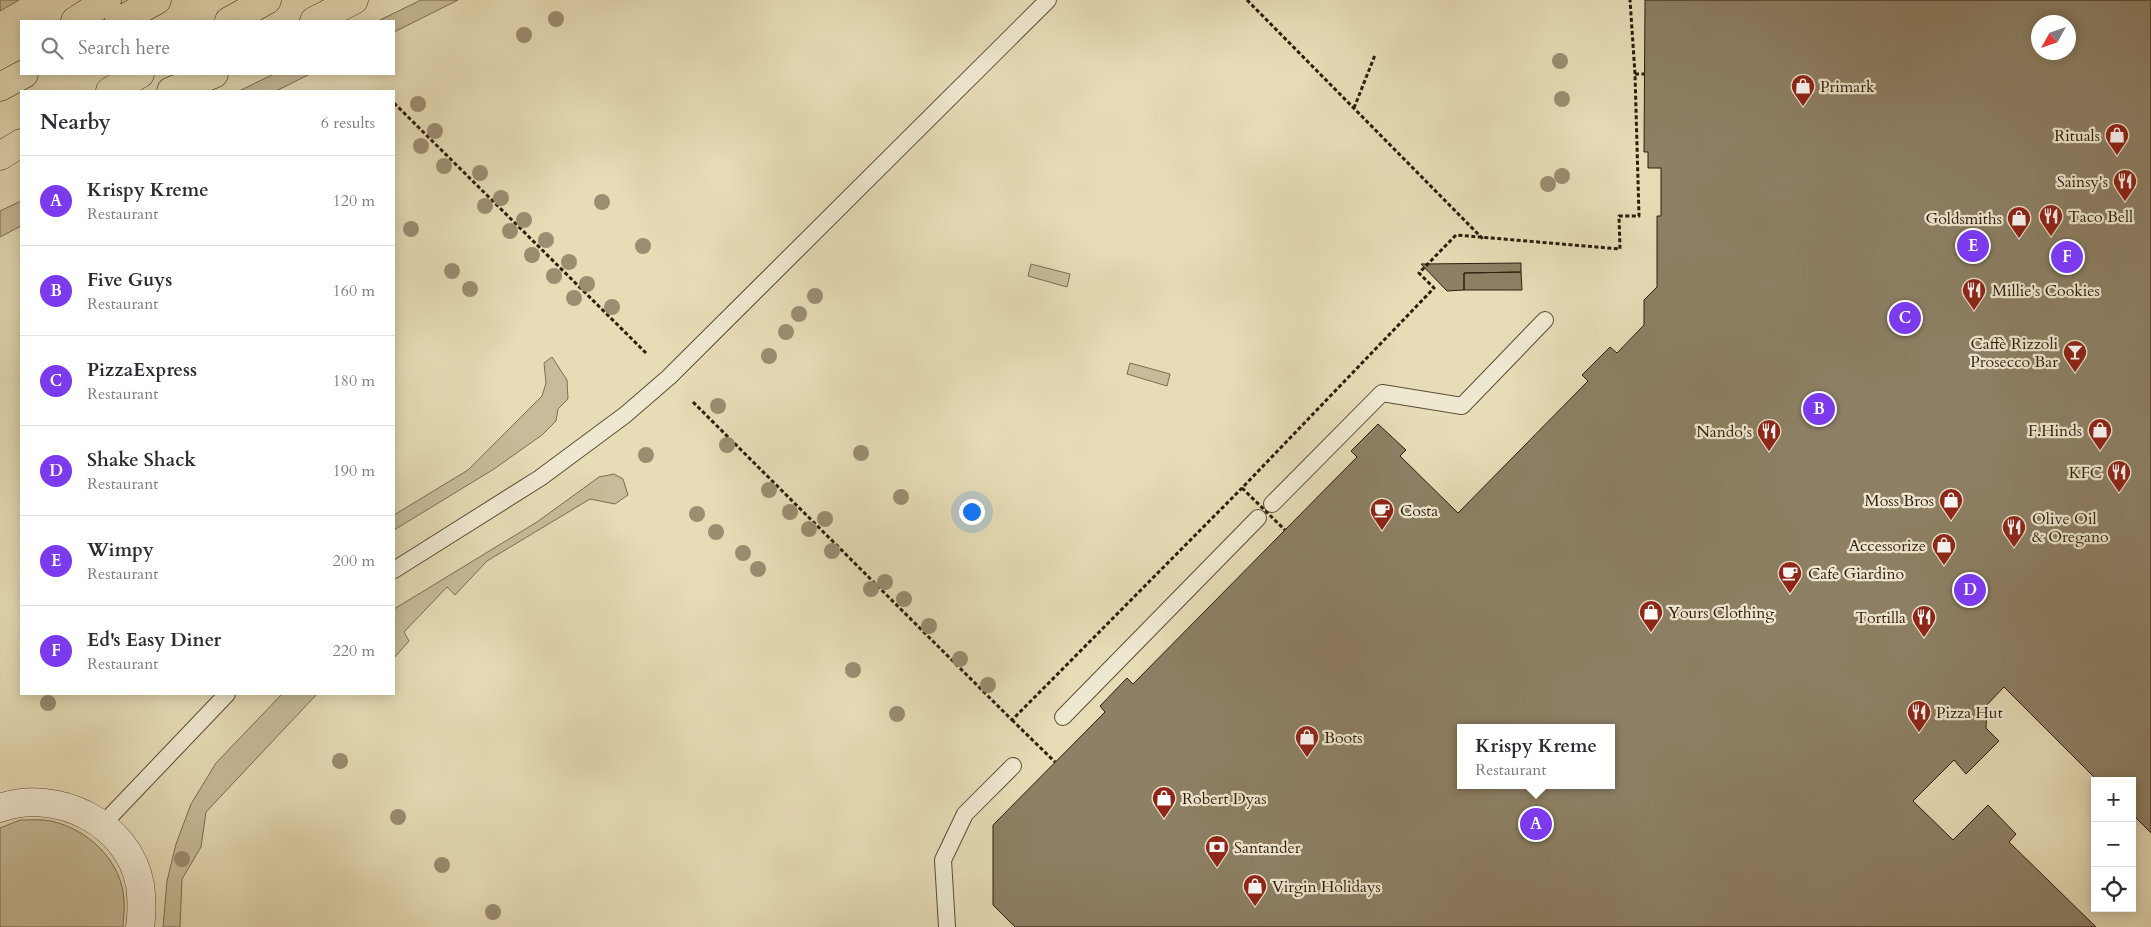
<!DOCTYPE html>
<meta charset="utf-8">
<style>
body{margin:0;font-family:Cardo,serif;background:#f2f2f3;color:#2b2b33}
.controls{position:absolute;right:15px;bottom:15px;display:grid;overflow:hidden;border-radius:0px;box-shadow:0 2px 12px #0003}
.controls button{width:45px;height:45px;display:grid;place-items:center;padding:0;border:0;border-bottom:1px solid #e1e1e2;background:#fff;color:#2b2b33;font:25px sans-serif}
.compass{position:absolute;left:2031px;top:15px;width:45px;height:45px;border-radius:50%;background:#fff;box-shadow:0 2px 12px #0003;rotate:230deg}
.you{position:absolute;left:971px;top:511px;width:18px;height:18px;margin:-12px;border:4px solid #fff;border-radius:50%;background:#1a73e8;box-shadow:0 0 0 8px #1a73e833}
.badge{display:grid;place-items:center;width:32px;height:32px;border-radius:50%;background:#7c3aed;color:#fff;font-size:16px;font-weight:700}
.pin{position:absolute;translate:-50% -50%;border:2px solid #fff;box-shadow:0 1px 5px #0006}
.popup{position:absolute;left:1457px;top:724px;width:158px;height:65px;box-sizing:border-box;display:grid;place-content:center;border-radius:0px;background:#fff;filter:drop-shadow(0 1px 4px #0005);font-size:16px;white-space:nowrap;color:#7c7c81}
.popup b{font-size:19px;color:#2b2b33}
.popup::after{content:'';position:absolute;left:50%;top:100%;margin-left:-10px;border:10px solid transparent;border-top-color:#fff}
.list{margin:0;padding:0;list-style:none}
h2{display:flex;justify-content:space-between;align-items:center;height:65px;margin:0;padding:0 20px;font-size:21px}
h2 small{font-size:16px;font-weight:400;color:#7c7c81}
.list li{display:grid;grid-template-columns:32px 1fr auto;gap:15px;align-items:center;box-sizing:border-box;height:90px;padding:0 20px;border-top:1px solid #e1e1e2}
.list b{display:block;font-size:19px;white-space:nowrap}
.list p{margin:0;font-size:16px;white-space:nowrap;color:#7c7c81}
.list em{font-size:16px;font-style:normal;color:#7c7c81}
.icon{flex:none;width:28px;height:28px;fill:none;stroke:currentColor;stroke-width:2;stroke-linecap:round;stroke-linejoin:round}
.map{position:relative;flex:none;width:2151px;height:927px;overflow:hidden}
.search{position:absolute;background:#fff;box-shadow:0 2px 12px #0003;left:20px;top:20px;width:375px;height:55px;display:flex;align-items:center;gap:12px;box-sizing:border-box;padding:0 18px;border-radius:0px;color:#7c7c81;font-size:19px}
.panel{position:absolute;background:#fff;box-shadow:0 2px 12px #0003;left:20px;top:90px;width:375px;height:605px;border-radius:0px}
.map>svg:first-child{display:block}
</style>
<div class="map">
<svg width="2151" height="927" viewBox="0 0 2151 927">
<rect width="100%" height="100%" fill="#e6dcb6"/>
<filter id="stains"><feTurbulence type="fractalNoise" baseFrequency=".004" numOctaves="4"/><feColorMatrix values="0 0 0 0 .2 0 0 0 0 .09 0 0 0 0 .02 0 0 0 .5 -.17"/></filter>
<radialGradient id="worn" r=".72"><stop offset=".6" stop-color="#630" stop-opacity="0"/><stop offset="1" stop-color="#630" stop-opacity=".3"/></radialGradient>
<!-- green -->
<path fill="#c7bc99" stroke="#7a6c53" d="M0,0H19L0,11Z
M421,0H458L394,32V21H378Z
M274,74H310L276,91H239Z
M21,201V226L0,237V211Z
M1031,264L1070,274L1067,287L1028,276Z
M552,357L567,380L568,399L558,409L556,421L542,435L494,469L394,530V515L468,470L542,396L546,383L544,363Z
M1130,363L1170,374L1167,386L1127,374Z
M614,474L623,479L628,495L615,504L590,499L487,561L455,595L447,587L404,632L409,641L394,658V609L537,522L599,477Z
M282,694H317L206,812L201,847L182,879L180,927H163L167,881L176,844L191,804L216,763Z
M20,820C30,820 42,819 51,821C88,829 122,861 124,900C125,909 123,918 123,927H0V828Z"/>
<!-- building -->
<path fill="#8d8065" stroke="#2d1d0d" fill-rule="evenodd" d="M1645,0H2151V833L2132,814V781H2098L2004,687L1985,707L1987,709L1986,728L1999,741L1966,774L1954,760L1913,801L1953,840L1988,805L2016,834L2009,842L2096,927H1015L993,905V825L1105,712L1100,706L1127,678L1133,684L1357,457L1351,451L1378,424L1406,450L1400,456L1458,513L1588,381L1582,375L1610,347L1617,353L1644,325V300L1657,287V216H1661V168H1648V152H1644ZM2038,22H2068V52H2038ZM1461,728H1611V785H1461Z
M1521,263V272L1464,273V290L1447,291L1421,264Z
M1521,272L1522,290H1464V273Z"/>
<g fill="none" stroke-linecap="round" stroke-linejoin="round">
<!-- service casing -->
<g stroke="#5b4d37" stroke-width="18">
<path id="service" d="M1272,504L1382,393L1462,406L1545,320
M394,570L540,478L625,415L669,377L1048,0
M1063,717L1258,518
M102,825L227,694
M947,927L943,860L965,814L1013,766"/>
</g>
<!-- minor casing -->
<g stroke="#5b4d37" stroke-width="29">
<path id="minor" d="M0,808C57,788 129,823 140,885C142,899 142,913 140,927"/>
</g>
<!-- primary casing -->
<g stroke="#2d1d0d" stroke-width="29">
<path id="primary" d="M75,21L107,0
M119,21L157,0
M229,21L267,0
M314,21L354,0
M0,87L24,74
M110,91L140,74
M171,91L214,74
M0,156L21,143"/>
</g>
<!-- path -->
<path stroke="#2d1d0d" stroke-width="3" stroke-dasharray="4 2.5" stroke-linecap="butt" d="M1247,0L1483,239
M1635,74H1645
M394,103L646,353
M1354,108L1375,55
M693,402L1012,720L1242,488L1434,288L1419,273L1456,235L1620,249L1619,216H1639L1635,74L1630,0
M1012,720L1055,762"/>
<!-- service -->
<use href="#service" stroke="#efe8d0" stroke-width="16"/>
<!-- minor -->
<use href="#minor" stroke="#efe8d0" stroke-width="28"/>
<!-- primary -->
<use href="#primary" stroke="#e6dcb6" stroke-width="28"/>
<!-- path-bridge -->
<path stroke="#2d1d0d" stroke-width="3" stroke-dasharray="4 2.5" stroke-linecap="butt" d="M1242,488L1285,530"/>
</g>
<!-- trees -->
<g fill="#9a8d70">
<circle cx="556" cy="19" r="8"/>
<circle cx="524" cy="35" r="8"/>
<circle cx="1560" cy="61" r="8"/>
<circle cx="1562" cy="99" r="8"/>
<circle cx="418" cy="104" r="8"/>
<circle cx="435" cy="131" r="8"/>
<circle cx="421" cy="146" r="8"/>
<circle cx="444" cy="166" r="8"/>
<circle cx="480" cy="173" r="8"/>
<circle cx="1562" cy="176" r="8"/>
<circle cx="1548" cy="184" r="8"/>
<circle cx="501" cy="198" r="8"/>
<circle cx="602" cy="202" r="8"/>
<circle cx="485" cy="206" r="8"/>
<circle cx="524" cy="220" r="8"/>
<circle cx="411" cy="229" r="8"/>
<circle cx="510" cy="231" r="8"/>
<circle cx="546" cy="240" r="8"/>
<circle cx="643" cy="246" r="8"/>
<circle cx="532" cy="255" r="8"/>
<circle cx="569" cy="262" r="8"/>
<circle cx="452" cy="271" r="8"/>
<circle cx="554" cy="276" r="8"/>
<circle cx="587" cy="284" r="8"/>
<circle cx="470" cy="289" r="8"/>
<circle cx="815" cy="296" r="8"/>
<circle cx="574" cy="298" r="8"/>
<circle cx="612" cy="307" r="8"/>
<circle cx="799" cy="314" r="8"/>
<circle cx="786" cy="332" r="8"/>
<circle cx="769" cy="356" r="8"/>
<circle cx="718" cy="406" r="8"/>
<circle cx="727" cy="445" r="8"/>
<circle cx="861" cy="453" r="8"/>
<circle cx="646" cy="455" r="8"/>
<circle cx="769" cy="490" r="8"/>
<circle cx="901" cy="497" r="8"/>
<circle cx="790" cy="512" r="8"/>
<circle cx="697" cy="514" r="8"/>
<circle cx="825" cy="519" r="8"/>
<circle cx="809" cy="529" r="8"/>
<circle cx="716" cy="532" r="8"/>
<circle cx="832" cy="551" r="8"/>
<circle cx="743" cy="553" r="8"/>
<circle cx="758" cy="569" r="8"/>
<circle cx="885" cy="582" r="8"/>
<circle cx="871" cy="589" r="8"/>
<circle cx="904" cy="599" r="8"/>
<circle cx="929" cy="626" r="8"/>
<circle cx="960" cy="659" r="8"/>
<circle cx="853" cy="670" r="8"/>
<circle cx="988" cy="685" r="8"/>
<circle cx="48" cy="703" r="8"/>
<circle cx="897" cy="714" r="8"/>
<circle cx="340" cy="761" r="8"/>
<circle cx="398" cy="817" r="8"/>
<circle cx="182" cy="859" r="8"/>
<circle cx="442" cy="865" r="8"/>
<circle cx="493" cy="912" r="8"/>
</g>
<!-- icons -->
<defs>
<g id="shop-pin" transform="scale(1.25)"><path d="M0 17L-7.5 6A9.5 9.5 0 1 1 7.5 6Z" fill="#8f2418" stroke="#efe8d0"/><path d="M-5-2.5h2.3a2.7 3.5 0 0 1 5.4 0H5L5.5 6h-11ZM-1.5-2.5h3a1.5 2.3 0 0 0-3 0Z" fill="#fff"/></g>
<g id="restaurant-pin" transform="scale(1.25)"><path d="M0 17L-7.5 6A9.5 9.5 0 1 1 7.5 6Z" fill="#8f2418" stroke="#efe8d0"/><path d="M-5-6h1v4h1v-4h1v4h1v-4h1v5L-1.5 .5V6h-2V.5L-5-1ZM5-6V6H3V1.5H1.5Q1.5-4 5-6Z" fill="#fff"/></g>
<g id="bar-pin" transform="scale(1.25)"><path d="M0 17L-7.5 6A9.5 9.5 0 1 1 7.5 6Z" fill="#8f2418" stroke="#efe8d0"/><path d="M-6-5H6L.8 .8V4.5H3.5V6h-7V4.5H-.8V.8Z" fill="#fff"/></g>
<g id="cafe-pin" transform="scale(1.25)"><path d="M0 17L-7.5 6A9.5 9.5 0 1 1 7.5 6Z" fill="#8f2418" stroke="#efe8d0"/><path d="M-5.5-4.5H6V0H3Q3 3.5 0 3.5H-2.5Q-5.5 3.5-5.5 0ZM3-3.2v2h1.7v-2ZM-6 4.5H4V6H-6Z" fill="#fff"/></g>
<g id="bank-pin" transform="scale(1.25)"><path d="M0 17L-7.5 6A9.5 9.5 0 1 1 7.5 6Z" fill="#8f2418" stroke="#efe8d0"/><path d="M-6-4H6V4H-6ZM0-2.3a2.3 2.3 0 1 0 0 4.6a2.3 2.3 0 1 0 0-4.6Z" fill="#fff"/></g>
</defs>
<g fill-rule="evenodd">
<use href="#shop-pin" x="1803" y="86"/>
<use href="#shop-pin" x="2117" y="135"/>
<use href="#restaurant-pin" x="2125" y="181"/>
<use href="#restaurant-pin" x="2051" y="216"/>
<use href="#shop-pin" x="2019" y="218"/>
<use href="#restaurant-pin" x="1974" y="290"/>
<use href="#bar-pin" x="2075" y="352"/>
<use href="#shop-pin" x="2100" y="430"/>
<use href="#restaurant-pin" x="1769" y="431"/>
<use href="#restaurant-pin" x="2119" y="472"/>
<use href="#shop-pin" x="1951" y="500"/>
<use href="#cafe-pin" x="1382" y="510"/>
<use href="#restaurant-pin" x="2014" y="527"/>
<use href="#shop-pin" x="1944" y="545"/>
<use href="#cafe-pin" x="1790" y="573"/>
<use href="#shop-pin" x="1651" y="612"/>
<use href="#restaurant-pin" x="1924" y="617"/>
<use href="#restaurant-pin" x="1919" y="712"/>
<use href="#shop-pin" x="1307" y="737"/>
<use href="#shop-pin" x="1164" y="798"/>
<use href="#bank-pin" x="1217" y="847"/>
<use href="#shop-pin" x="1255" y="886"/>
</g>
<g text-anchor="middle" stroke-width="4.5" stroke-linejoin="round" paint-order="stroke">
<!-- poi labels -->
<g font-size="16" fill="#2d1d0d" stroke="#efe8d0" text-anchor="start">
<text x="1820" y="92">Primark</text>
<text x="2100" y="141" text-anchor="end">Rituals</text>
<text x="2108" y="187" text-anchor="end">Sainsy's</text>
<text x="2068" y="222">Taco Bell</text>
<text x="2002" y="224" text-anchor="end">Goldsmiths</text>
<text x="1992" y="296">Millie's Cookies</text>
<text x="2058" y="349" text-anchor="end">Caffè Rizzoli<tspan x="2058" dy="18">Prosecco Bar</tspan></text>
<text x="2082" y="436" text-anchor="end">F.Hinds</text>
<text x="1752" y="437" text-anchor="end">Nando's</text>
<text x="2102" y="478" text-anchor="end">KFC</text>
<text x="1934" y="506" text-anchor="end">Moss Bros</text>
<text x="1400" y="516">Costa</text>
<text x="2032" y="524">Olive Oil<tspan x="2032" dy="18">&amp; Oregano</tspan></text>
<text x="1926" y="551" text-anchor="end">Accessorize</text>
<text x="1808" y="579">Cafe Giardino</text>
<text x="1668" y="618">Yours Clothing</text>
<text x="1906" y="623" text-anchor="end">Tortilla</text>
<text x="1936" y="718">Pizza Hut</text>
<text x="1324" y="743">Boots</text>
<text x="1182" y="804">Robert Dyas</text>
<text x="1234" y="853">Santander</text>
<text x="1272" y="892">Virgin Holidays</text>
</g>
</g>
<rect width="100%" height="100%" filter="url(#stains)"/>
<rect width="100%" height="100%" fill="url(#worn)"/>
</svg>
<div class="controls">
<button>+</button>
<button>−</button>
<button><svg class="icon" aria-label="locate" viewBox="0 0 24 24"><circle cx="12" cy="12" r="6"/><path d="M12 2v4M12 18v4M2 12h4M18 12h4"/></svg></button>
</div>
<svg class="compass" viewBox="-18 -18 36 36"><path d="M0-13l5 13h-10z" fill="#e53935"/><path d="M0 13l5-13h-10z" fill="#7c7c81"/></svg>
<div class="you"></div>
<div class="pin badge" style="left:1536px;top:824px">A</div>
<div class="popup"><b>Krispy Kreme</b>Restaurant</div>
<div class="pin badge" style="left:1819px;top:409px">B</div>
<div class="pin badge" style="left:1905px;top:318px">C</div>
<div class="pin badge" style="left:1970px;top:590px">D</div>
<div class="pin badge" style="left:1973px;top:246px">E</div>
<div class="pin badge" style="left:2067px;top:257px">F</div>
<div class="search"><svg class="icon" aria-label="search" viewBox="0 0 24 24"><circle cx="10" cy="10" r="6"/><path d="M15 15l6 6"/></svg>Search here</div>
<section class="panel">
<h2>Nearby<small>6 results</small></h2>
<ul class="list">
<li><span class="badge">A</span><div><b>Krispy Kreme</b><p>Restaurant</p></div><em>120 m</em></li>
<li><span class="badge">B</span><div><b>Five Guys</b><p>Restaurant</p></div><em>160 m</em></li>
<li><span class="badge">C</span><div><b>PizzaExpress</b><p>Restaurant</p></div><em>180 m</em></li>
<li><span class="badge">D</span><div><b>Shake Shack</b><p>Restaurant</p></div><em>190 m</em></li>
<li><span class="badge">E</span><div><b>Wimpy</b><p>Restaurant</p></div><em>200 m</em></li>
<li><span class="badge">F</span><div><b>Ed's Easy Diner</b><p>Restaurant</p></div><em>220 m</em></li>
</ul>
</section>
</div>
